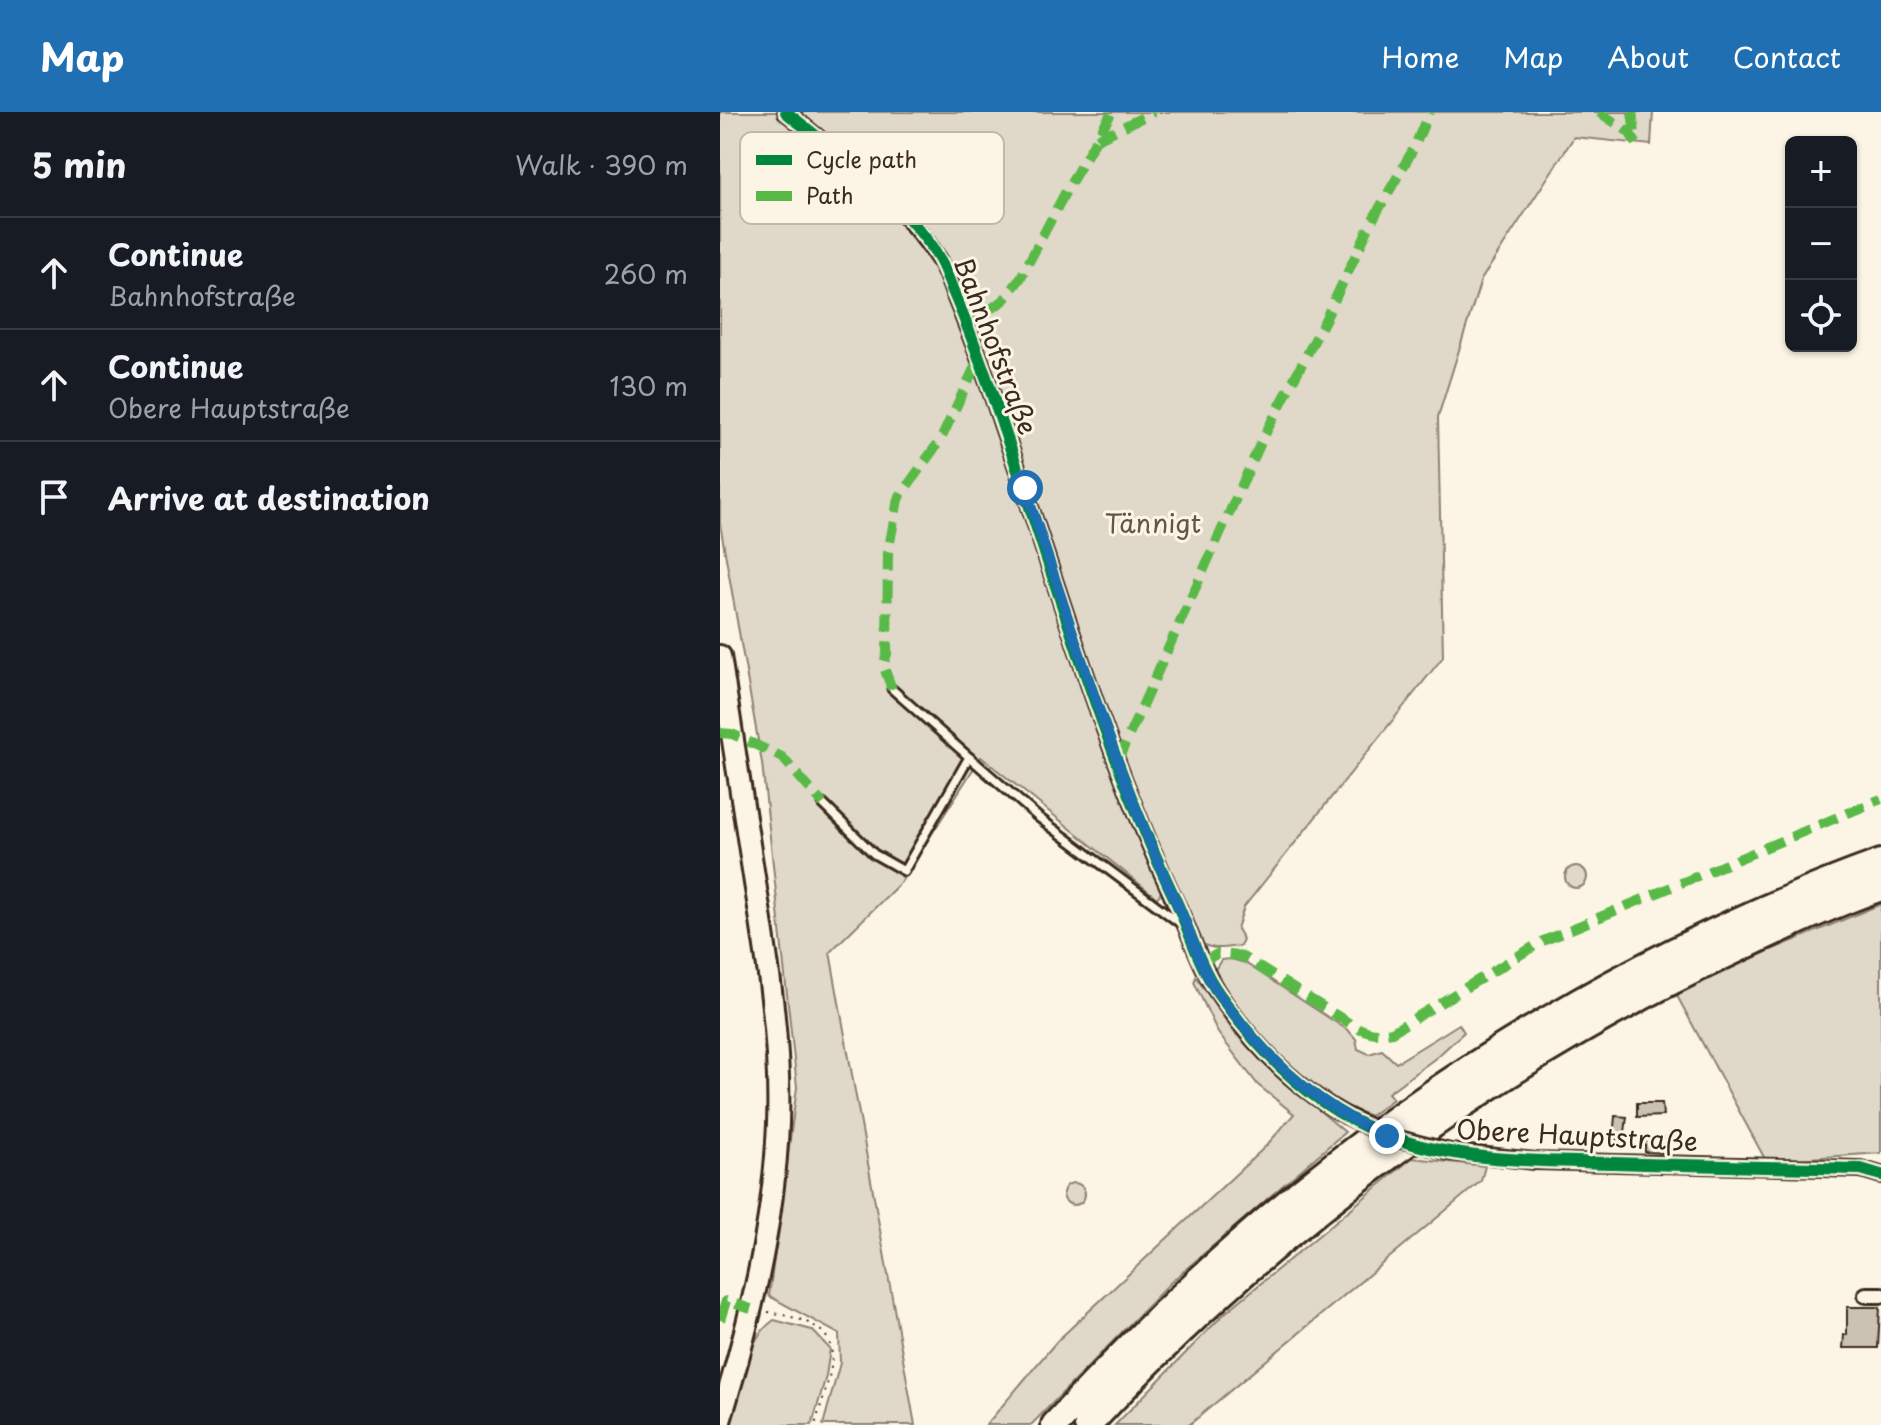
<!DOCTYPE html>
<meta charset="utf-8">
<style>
body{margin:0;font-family:"Playpen Sans",sans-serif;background:#20242c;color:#f1f3f6}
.controls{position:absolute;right:24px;top:24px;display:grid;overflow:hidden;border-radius:12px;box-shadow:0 2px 6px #0004}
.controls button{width:72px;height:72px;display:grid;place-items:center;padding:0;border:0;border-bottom:2px solid #363941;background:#171b24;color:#f1f3f6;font:40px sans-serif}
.stop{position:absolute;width:24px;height:24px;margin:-18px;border:6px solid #1f6fb2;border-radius:50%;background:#fff}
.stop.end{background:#1f6fb2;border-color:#fff;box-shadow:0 2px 8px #0008}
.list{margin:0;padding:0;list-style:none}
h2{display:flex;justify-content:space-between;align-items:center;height:104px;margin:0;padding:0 32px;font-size:34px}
h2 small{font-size:26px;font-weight:400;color:#9ea1a6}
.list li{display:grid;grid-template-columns:52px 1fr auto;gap:24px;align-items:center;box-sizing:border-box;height:112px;padding:0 32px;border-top:2px solid #363941}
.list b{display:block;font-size:30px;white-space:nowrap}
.list p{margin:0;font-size:26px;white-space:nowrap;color:#9ea1a6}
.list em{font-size:26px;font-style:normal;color:#9ea1a6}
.icon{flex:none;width:44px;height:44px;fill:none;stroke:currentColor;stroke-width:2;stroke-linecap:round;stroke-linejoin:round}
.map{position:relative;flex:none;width:1161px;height:1313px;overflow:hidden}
header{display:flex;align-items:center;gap:48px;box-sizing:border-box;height:112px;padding:0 40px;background:#1f6fb2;color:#fff}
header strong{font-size:38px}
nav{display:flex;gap:44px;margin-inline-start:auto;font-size:28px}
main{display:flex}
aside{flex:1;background:#171b24}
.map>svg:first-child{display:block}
</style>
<header>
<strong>Map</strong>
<nav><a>Home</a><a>Map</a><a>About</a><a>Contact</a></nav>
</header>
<main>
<aside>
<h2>5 min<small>Walk · 390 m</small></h2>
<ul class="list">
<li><svg class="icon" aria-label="ahead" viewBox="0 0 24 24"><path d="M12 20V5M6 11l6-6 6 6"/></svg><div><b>Continue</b><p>Bahnhofstraße</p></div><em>260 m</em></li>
<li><svg class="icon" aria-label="ahead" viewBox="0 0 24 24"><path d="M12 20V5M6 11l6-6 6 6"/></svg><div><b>Continue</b><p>Obere Hauptstraße</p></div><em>130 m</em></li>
<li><svg class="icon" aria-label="arrive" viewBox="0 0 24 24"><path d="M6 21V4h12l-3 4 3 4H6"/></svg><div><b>Arrive at destination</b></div></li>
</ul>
</aside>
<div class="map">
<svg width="1161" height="1313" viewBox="0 0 1161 1313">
<rect width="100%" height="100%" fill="#fcf5e5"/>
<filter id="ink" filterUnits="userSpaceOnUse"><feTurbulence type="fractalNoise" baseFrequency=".0125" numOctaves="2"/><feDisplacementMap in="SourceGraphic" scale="16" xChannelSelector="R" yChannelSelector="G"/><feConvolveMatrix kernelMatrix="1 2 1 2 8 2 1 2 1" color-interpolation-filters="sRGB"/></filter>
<g filter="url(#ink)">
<!-- green -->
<path fill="#e0d8c8" stroke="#8e8173" stroke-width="2" d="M0,0H933L931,33L854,25L761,168L718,305L723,545L524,795L517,817L523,827L520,834C503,836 490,840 476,827L448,770L437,786L261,645L181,770L110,840L195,1313H103L120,1251L119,1222L49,1184L77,975L42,651L0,412Z
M845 765a11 11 0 1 1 22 0a11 11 0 1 1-22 0Z
M1161,792V1041L1046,1049L956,882L1020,851Z
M511,847L525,851L629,919L636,927L638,937L649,942L662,938L676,951L739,912L744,920L717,945L668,981L673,987L650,1004C625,994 601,983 579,966C544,939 517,897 493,861L501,848Z
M476,865L514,920L551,958L625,1020L451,1170L311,1313H266L337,1229L546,1034L574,1002L538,973L498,921L474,870Z
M692,1046L765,1054L761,1069L469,1313H395L505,1201Z
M343 1082a11 11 0 1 1 22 0a11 11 0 1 1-22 0Z
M54,1208L92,1218L110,1237L106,1264L92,1313H9C18,1279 24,1229 54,1208Z"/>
<!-- building -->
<path fill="#ccc2b3" stroke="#3b2a1e" stroke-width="2" d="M917,991H942L943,1004L917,1005Z
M895,1004L907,1005L904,1028L893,1027Z
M925,1025H944V1041L925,1040Z
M1127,1195H1160L1158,1236H1123L1124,1223H1127Z"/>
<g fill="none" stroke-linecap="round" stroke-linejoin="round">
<!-- service casing -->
<g stroke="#3b2a1e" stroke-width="13">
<path id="service" d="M172,577L249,645
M103,692L154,742L184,759L249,645L318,705L464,814"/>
</g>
<!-- minor casing -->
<g stroke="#3b2a1e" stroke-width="20">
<path id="minor" d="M66,0C120,44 180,88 218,146C226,157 230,172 235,184C252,225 267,267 281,309C337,470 383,636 456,791C470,820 479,851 496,878C529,928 573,974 625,1003
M730,1040L815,1049L1141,1057L1161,1063
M1146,1183H1161"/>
</g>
<!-- secondary casing -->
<g stroke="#3b2a1e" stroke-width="26">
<path id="secondary" d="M0,544C12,620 23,696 35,771C48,851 61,931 58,1012C54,1115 29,1212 0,1309"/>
</g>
<!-- motorway casing -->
<g stroke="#3b2a1e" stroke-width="32">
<path id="motorway" d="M335,1313C398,1245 464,1179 534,1119C717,961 934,833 1161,751
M368,1313C551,1115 772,951 1017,837C1064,815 1112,792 1161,775"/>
</g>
<!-- path -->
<path stroke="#3b2a1e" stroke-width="2" stroke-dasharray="2 6" stroke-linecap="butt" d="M48,1200C135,1214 114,1247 95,1313"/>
<!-- service -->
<use href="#service" stroke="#fcf5e5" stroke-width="7"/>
<!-- minor -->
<use href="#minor" stroke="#fcf5e5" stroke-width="14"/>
<!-- secondary -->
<use href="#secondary" stroke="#fcf5e5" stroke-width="20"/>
<!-- motorway -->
<use href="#motorway" stroke="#fcf5e5" stroke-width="26"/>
<!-- minor-bridge casing -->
<g stroke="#3b2a1e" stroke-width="20" stroke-linecap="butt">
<path id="minor-bridge" d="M625,1003L667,1024L730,1040"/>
</g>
<!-- minor-bridge -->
<use href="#minor-bridge" stroke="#fcf5e5" stroke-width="14"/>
<!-- quiet -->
<path stroke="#58b947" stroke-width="10" stroke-dasharray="20 10" stroke-linecap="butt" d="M879,0L909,20L918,34
M912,0L916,28
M377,27L434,0
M244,206H256L283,189L300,167L345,81L392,0
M172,577L163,553L167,542L168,441L178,387L221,327L259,246
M0,621L12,622L62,645L103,692
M397,650L543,326L605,208L652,109L694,36L709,0
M481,851L497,842L521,844L632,913C646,920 656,923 672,920L823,829L1161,687
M0,1208L6,1189L31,1197"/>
<!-- cycleway casing -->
<g stroke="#fcf5e5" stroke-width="17">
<path id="cycleway" d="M66,0C117,42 186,90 220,148C225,157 229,169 233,179C249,216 262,253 275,291C333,458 380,629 456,789C470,820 479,854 499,882C541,942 595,997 666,1023C737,1050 818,1049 894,1051C976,1054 1059,1055 1141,1057L1161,1063"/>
</g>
<!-- cycleway -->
<use href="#cycleway" stroke="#00873e" stroke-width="12"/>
</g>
</g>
<g fill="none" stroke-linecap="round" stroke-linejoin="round" filter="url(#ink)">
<!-- route -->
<path stroke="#1f6fb2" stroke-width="10" d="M305,376C353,518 395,662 460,798C473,825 480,856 498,881C542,943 596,995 667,1024"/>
</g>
<g text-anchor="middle" stroke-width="6" stroke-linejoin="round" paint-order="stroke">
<!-- street labels -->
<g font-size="26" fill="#3b2a1e" stroke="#fcf5e5">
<text transform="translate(275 234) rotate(69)" y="9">Bahnhofstraße</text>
<text transform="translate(857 1024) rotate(3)" y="9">Obere Hauptstraße</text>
</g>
<!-- park labels -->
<g font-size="26" fill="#645648" stroke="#fcf5e5">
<text x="433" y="421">Tännigt</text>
</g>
</g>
<!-- legend -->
<rect x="20" y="20" width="264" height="92" rx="12" fill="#fcf5e5" stroke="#c2b8a9" stroke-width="2"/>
<rect x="36" y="43" width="36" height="10" fill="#00873e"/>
<rect x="36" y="79" width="36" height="10" fill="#58b947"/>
<g font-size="22" fill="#3b2a1e">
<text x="86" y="56">Cycle path</text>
<text x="86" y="92">Path</text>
</g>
</svg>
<div class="controls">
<button>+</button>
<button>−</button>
<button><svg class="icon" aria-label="locate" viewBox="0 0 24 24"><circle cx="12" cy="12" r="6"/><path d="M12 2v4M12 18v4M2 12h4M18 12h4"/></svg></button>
</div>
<div class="stop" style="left:305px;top:376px"></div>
<div class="stop end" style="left:667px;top:1024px"></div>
</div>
</main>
